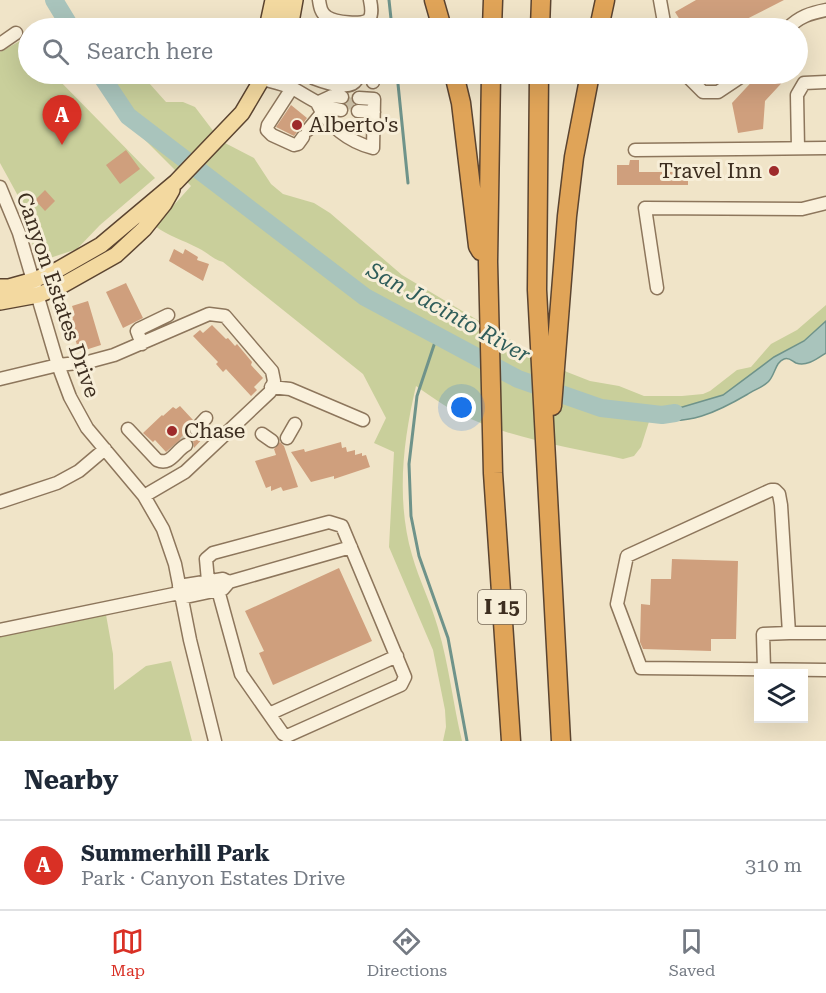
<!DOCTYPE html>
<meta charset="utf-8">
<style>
body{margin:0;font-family:"Roboto Serif",serif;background:#f6f6f7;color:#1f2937}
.controls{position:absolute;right:18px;bottom:18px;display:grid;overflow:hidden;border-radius:0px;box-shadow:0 6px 24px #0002}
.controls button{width:54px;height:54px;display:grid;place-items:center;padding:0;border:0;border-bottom:2px solid #e0e1e3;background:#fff;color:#1f2937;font:30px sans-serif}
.you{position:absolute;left:462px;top:408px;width:21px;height:21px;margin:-15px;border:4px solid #fff;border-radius:50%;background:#1a73e8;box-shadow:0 0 0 9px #1a73e833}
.badge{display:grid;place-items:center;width:39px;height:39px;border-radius:50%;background:#d93025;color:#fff;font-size:20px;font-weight:700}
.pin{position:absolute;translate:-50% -50px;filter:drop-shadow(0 2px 3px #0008)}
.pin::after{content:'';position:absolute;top:32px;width:21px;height:18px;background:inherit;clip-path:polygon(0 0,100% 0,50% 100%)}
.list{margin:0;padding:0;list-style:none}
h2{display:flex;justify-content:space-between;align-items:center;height:78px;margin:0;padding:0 24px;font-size:26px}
h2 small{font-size:20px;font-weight:400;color:#747a83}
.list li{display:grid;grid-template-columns:39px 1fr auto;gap:18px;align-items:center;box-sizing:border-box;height:90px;padding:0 24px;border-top:2px solid #e0e1e3}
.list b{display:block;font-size:22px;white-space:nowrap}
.list p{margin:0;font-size:20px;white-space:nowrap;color:#747a83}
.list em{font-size:20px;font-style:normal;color:#747a83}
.icon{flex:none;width:33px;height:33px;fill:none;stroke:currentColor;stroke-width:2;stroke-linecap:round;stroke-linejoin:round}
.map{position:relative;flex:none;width:826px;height:741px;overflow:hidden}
.search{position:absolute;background:#fff;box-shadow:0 6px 24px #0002;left:18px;right:18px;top:18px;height:66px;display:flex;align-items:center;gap:15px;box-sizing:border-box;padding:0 21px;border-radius:33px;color:#747a83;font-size:22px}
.sheet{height:168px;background:#fff}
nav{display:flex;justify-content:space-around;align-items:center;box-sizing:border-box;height:84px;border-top:2px solid #e0e1e3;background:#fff;font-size:16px;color:#747a83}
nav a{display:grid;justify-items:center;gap:3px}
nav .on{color:#d93025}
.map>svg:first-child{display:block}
</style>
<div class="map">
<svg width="826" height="741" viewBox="0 0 826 741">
<rect width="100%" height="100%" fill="#f0e4c8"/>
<!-- green -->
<path fill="#c9cf9b" d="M20,41L28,49V74H53L155,178L100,225L77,249L38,262L17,194L0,163V52Z
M126,74H141L166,102H183L195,107L214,132L225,143L254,158L271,184L283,194L314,203L330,213L402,275L526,349L567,372L590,381L619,386L644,396H682L703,394L710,391L737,370L751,367L771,344L797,330L826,305V321L804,341L774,357L723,395L679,408L662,411L653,409L641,447L634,456L623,459C572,448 519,440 471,419C451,411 433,398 416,386C403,441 396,500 412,555C419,580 431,603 438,628C449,665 453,704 462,741H443L446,727L445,710L433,650L389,547L394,452L374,443L386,418L363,374L223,262C212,259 207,252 198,248C183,240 168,236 155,226L191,186L117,112C105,92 113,88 126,74Z
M105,609L113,654L114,690L146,666L171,661L192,741H0V630Z"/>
<!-- water -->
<path fill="#a9c4bc" stroke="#6f938a" stroke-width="1.5" d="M826,321V353C818,358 807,367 796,363C792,361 789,357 784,359C775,362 775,376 768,382C763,387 754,390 748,394C719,411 686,428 651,417L653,409L662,410L679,408L723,395L774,357L804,341Z"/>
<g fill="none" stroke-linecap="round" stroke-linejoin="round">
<!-- stream -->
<path stroke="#6f938a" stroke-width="3" d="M389,0L392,28
M397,74L408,183
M437,336L417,396L409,464L411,516L419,556L448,638L467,741"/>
<!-- river -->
<path stroke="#a9c4bc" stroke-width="18" d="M54,0L71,28
M100,74L128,116L365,297L518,379L601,408L662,415L675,413"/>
</g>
<!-- building -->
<path fill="#cf9f7d" d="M696,0H784L729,28H685L675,12Z
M759,74H790L765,101L763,129L738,133L732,103Z
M291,105L307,118L294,136L276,127Z
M126,150L140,169L120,184L106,165Z
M630,160H639V172H674V166H688V185H617V165H629Z
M45,190L55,201L45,211L35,200Z
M174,249L183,254L185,249L198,257L197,260L209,264L203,281L169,261Z
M126,283L143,318L123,328L106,292Z
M88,301L101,345L79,352L68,314L74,312L72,306Z
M212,325L226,339L228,338L235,346L237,344L252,362L251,365L263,378L254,387L257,390L251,396L226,369L223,372L216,364L218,362L193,336L200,330L203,333Z
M180,406L193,420L188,427L190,435L195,437L202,435L204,437L194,448L193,441L190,438H182L166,452L155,440L153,442L143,433L162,415L163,416L173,407L176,409Z
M280,442L284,446L298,487L283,491L281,487L271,491V486L266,488L255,461L276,455L274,449Z
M341,442L342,448L346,447L347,452L355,450V455L362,453V456L366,455L370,467L334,479V476L311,482L291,452L304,449L305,452Z
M672,559L738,561L736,639H711V651L643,649L640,642L641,604L650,605L651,579H671Z
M339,568L372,641L273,685L259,653L264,651L245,611Z"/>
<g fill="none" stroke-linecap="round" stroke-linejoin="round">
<!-- minor-tunnel -->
<path stroke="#ccc0a6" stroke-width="12" stroke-dasharray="12 6" stroke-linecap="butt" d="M342,103L358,104
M184,443L196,429"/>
<!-- minor casing -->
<g stroke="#8d765c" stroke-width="15">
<path id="minor" d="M319,0C320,7 321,13 327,17C334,22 364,26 369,19C373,14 371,5 370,0
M660,0L665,28
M788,28C799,17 810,13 826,10
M0,44L16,33
M372,74L373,82
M685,74L703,92H718L745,74
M313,78C326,83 357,94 358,74
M262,79C273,82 284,84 294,89C310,98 323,108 341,110
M292,88L268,125L267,130L272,135L294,145L298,144L303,137
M317,103C327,125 349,142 373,148L374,99L359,98
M317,103L332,96L342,97
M358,111L374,112
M308,130L322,113
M798,148L797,95L804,83L826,82
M635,150L826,148
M0,187L19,233L58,365L70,397L87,428L144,496L163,529L175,564L190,640L215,741
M657,288L645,208L802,209L826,203
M142,344L137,331L139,329L168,315
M0,379L58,365L88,362L114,355L209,314L225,316L272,371L274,381L270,392L185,472L144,496
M271,387L290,389L363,420
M128,429L157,460C171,466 175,451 186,445
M196,429L206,418
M262,434L272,441
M287,438L295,424
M0,502L57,483L79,471L105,449
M208,581L206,559L213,553L329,522L342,526L405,677L401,685L287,736L283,734L241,674L218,590
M229,582L351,547
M179,586L223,579L229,582L223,589L181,598
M0,630L179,593
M826,633H789L781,505L779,494L775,490H771L627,556L617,604L641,668L826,670
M764,669L763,634L789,633
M269,714L397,656"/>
</g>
<!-- major casing -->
<g stroke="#5b4430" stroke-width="18">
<path id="major" d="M281,0L279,21L282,27L290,28
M267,28L273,0
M290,28L295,0
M0,287H9L34,280L59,269L101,245L176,182L242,113L262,79L272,74
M0,302L38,295L61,286L116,255L144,229L164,204L172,190"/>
</g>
<!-- highway casing -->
<g stroke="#5b4430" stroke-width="21">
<path id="highway" d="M434,0L442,28
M492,28L493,0
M540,28L541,0
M599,28L605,0
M454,74L461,103L478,246L481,251
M491,74L488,262L493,473L511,741
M539,74L537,290L561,741
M552,406L567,216L574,157L590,74"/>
</g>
<!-- minor -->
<use href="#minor" stroke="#faf1dc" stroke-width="12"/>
<!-- major -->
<use href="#major" stroke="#f3d9a0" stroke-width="15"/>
<!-- highway -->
<use href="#highway" stroke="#e0a458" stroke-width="18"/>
</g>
<!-- markers -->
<g fill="#9e2a2b" stroke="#f7eed8" stroke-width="2">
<circle cx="297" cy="125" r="6"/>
<circle cx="774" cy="171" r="6"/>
<circle cx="172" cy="431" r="6"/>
</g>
<g text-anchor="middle" stroke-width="6" stroke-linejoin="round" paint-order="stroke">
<!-- shield labels -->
<rect fill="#f7eed8" stroke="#756857" stroke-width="1.5" x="478" y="590" width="48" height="34" rx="4.5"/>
<g font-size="20" font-weight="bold" fill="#3d2e20">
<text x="502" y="614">I 15</text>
</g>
<!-- poi labels -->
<g font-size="21" fill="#3d2e20" stroke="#f7eed8" text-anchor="start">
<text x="309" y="132">Alberto's</text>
<text x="762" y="178" text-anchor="end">Travel Inn</text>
<text x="184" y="438">Chase</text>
</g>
<!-- street labels -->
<g font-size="21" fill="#3d2e20" stroke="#f7eed8">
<text transform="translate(58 295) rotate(71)" y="7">Canyon Estates Drive</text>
</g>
<!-- water labels -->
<g font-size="22" font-style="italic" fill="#2f5d5a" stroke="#f7eed8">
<text transform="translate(449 312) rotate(29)" y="8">San Jacinto River</text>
</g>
</g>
</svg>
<div class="controls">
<button><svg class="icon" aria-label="layers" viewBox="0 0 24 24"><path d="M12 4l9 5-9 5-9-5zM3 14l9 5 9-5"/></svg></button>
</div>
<div class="you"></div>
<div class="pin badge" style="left:62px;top:145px">A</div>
<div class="search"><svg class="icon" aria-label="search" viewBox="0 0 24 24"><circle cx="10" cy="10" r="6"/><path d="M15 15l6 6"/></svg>Search here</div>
</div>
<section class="sheet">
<h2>Nearby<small></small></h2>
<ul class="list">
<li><span class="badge">A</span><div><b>Summerhill Park</b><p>Park · Canyon Estates Drive</p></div><em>310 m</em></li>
</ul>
</section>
<nav>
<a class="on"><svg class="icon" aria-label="map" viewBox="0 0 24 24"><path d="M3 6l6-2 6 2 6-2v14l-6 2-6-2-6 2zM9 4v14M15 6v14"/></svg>Map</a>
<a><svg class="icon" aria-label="directions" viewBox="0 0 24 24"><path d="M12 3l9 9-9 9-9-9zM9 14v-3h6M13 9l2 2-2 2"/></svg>Directions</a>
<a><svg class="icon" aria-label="saved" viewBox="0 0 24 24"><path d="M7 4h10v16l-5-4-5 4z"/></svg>Saved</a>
</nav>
